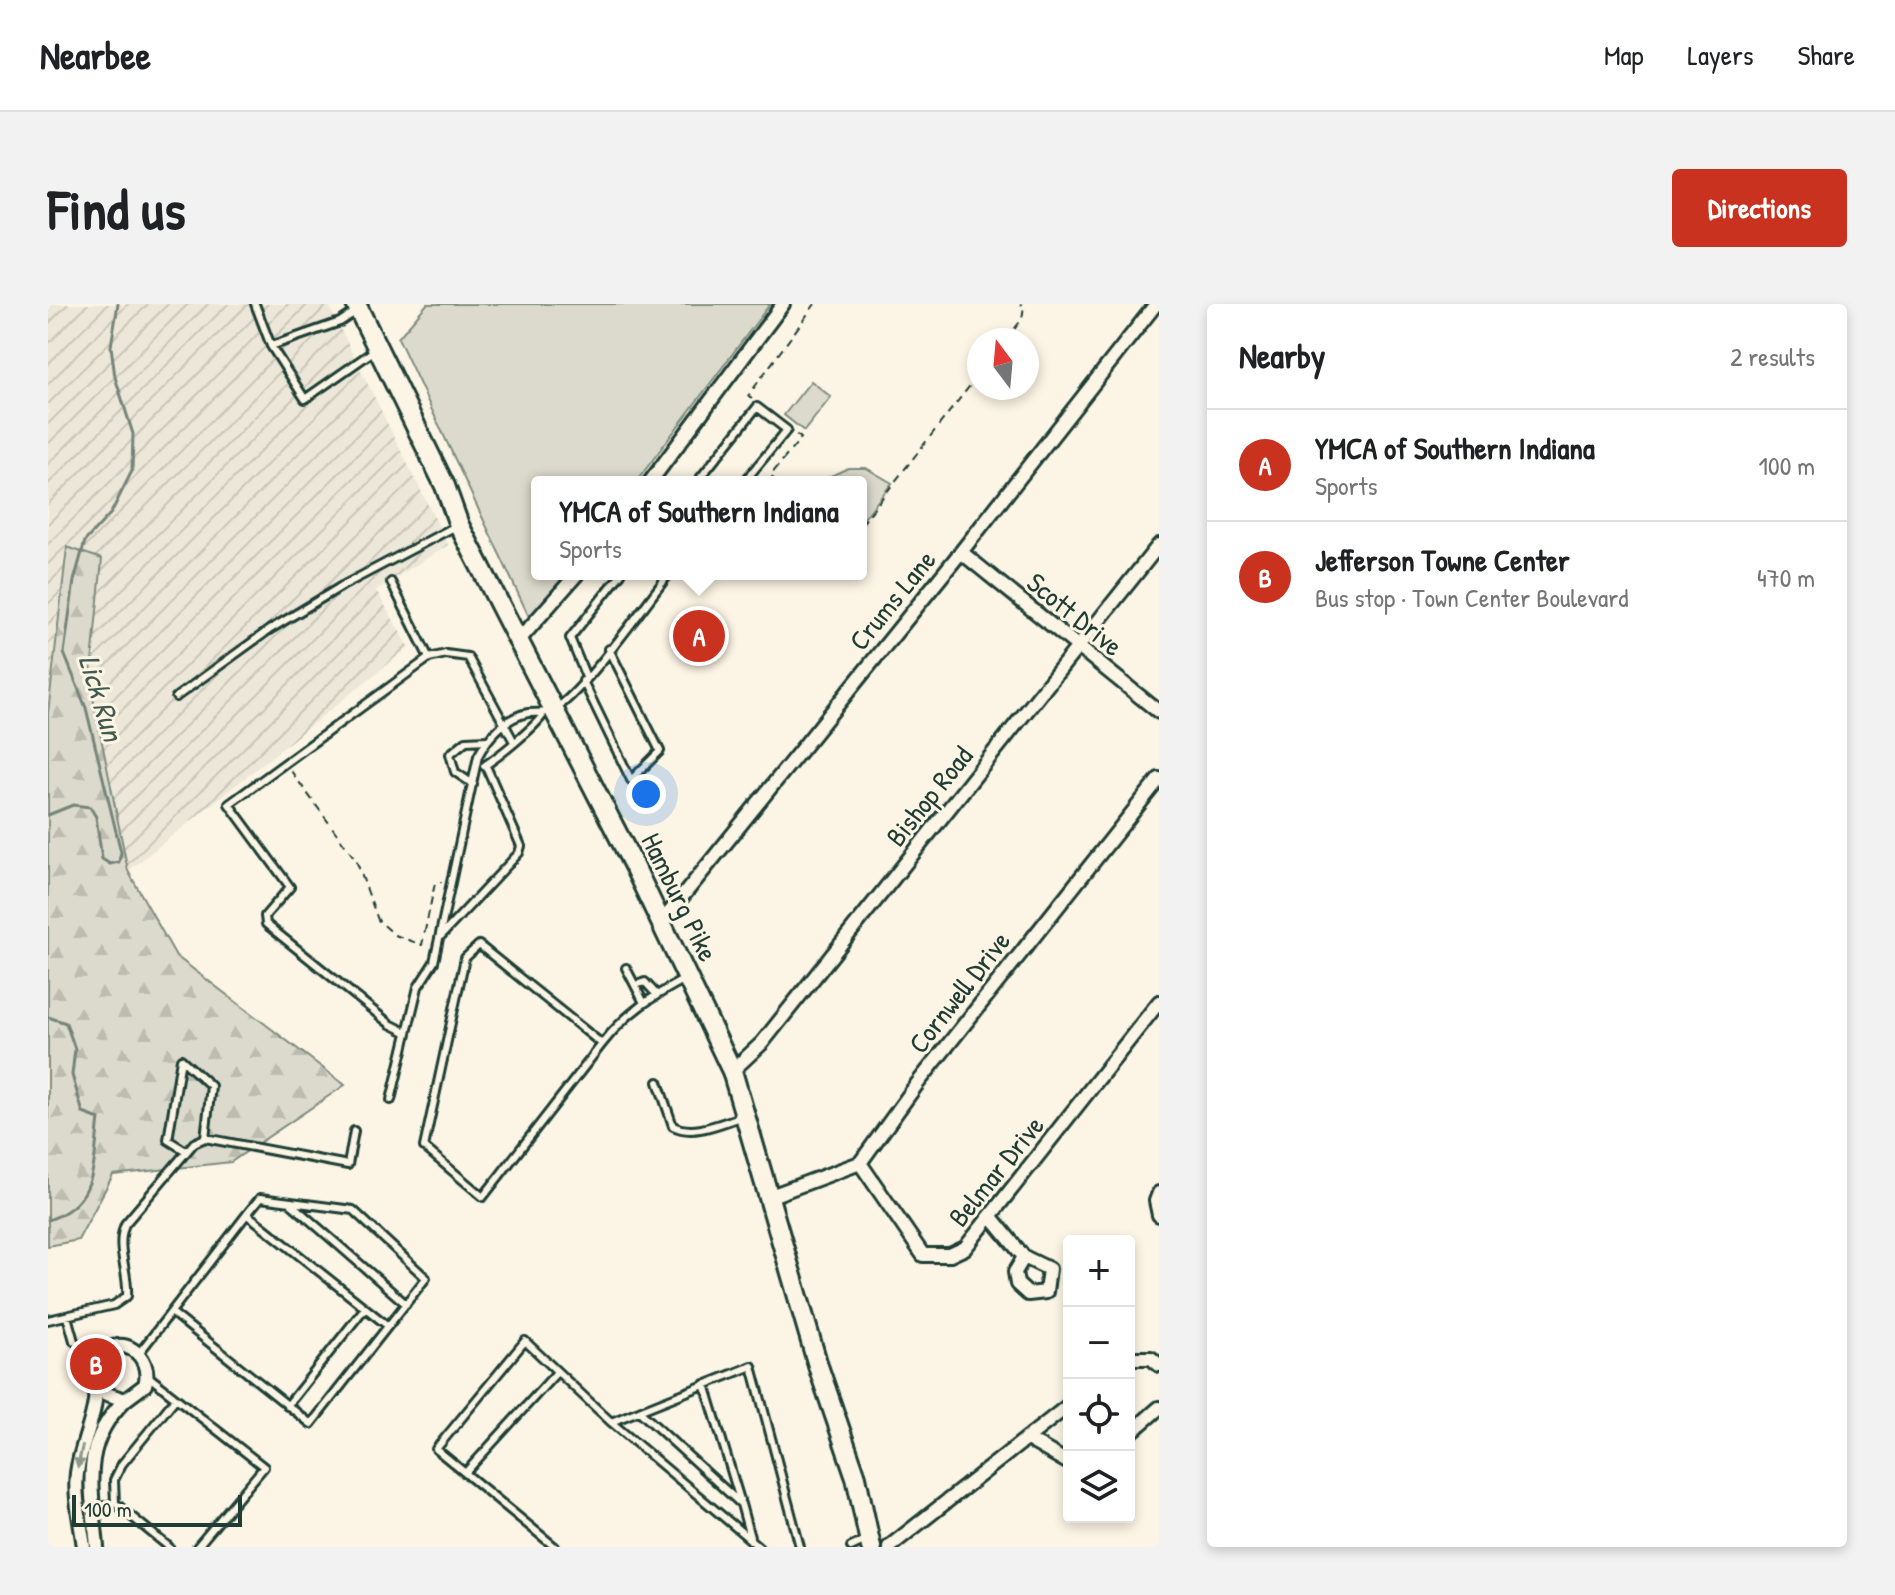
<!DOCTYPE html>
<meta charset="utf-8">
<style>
body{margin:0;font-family:"Patrick Hand",sans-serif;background:#f2f2f2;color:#202124}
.controls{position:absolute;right:24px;bottom:24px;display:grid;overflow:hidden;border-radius:8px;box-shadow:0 4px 12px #0003}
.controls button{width:72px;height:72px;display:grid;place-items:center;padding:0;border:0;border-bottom:2px solid #e0e0e0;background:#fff;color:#202124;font:40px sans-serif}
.compass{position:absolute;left:919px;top:24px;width:72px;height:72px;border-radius:50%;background:#fff;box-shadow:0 4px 12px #0003;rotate:344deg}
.scale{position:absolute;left:24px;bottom:20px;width:170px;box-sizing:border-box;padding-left:8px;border:4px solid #1f3d34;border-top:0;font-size:22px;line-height:28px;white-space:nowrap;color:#1f3d34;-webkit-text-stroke:6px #fcf5e5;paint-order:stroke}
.you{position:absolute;left:598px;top:490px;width:28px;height:28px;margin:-20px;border:6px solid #fff;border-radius:50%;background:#1a73e8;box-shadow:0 0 0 12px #1a73e833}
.badge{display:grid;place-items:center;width:52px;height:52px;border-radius:50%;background:#c8321e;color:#fff;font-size:26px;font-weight:700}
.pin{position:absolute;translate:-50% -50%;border:4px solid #fff;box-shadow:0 2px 8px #0006}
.popup{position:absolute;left:483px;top:172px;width:336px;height:104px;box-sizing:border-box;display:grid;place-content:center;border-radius:8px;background:#fff;filter:drop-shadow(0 2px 6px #0005);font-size:26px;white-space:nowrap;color:#757577}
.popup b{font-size:30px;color:#202124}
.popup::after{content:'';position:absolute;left:50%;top:100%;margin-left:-16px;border:16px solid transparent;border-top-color:#fff}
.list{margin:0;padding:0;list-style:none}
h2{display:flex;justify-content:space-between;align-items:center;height:104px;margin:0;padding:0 32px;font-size:34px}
h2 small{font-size:26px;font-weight:400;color:#757577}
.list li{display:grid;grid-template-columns:52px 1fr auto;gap:24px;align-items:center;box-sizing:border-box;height:112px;padding:0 32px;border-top:2px solid #e0e0e0}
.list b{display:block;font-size:30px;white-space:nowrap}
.list p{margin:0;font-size:26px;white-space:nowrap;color:#757577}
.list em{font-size:26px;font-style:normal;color:#757577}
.icon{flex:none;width:44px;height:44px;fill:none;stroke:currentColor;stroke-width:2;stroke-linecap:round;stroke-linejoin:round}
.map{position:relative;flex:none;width:1111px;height:1243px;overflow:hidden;border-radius:8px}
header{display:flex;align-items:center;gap:48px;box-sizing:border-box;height:112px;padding:0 40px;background:#fff;border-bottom:2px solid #e0e0e0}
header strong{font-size:38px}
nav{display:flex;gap:44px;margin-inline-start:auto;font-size:28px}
.intro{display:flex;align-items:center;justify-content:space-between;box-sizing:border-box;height:192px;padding:0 48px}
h1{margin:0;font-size:56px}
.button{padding:20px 36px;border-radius:8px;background:#c8321e;color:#fff;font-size:28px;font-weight:700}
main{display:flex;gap:48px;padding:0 48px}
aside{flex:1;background:#fff;border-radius:8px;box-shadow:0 4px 12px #0003}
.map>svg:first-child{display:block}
</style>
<header>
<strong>Nearbee</strong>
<nav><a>Map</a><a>Layers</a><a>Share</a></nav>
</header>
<div class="intro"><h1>Find us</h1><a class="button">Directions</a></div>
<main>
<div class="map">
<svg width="1111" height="1243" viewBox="0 0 1111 1243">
<defs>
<pattern id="industrial-furrows" width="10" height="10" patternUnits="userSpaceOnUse" patternTransform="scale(2)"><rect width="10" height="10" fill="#ece7d8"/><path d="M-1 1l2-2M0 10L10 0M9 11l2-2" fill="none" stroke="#cac7ba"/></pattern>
<pattern id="forest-firs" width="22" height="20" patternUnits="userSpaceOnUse" patternTransform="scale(2)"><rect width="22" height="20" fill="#dcdacc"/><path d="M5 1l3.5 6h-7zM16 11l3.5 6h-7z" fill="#bcbcb0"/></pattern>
</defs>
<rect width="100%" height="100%" fill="#fcf5e5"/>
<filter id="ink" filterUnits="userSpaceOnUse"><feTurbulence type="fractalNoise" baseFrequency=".0125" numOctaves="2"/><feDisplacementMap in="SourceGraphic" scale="16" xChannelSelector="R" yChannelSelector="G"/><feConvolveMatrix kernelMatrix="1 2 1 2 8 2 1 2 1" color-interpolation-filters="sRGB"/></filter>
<g filter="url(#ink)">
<!-- industrial -->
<path fill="url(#industrial-furrows)" d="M0,0H280L400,241L328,286L361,343L80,567L42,379L54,255L20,243L0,409Z"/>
<!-- green -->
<path fill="#dcdacc" stroke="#7e8c80" stroke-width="2" d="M379,0H722L588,178H489V270H518L483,317L350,34Z
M763,77L783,93L756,127L736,111Z
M800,164H818L844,179L813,218V178H770Z"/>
<!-- forest -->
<path fill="url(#forest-firs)" stroke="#7e8c80" stroke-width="2" d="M19,243L54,255L42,379L80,567L128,652L297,781L183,858L65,871L30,936L0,942V409Z"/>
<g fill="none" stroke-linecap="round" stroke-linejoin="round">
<!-- stream -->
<path stroke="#758479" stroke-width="3" d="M0,511L25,501L42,503L48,513L54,555L62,560L71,558L73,548L38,404L16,349L26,277L37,237L63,209L84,167L85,130L67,73L63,42L70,0
M0,713L18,719L27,745L24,771L35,809L51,815C45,860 50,899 0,916"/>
<!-- service casing -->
<g stroke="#1f3d34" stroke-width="12">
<path id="service" d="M207,0L223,42L292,18L307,8
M223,42L257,95L327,46
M649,178L709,103L739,126L696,178
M343,278L381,354
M538,373L522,334L573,270
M535,377L583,476L612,447L561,345
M128,393L221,326L294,282L408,222
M436,462C450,453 490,421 496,409
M425,480L407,468L402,450L418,437L439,436
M393,632L471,549L473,542L438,462
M578,664L595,697
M587,681L597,678L608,690
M358,728L342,720L218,620L217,612L242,583L181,500L381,354L398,350L420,353L465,436
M554,740L431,641L417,654L376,843L435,893L554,740C579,708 602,694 637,675
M610,778L625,822C647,833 674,818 696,812
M343,796L370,683L386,658L430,452C440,433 458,413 480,409C488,408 497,410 505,406C533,392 598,299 621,270
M138,847L120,836L133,755L163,782L157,834
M241,898L358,1000
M199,910L340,1022
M19,1012L26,1037L50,1055
M0,1016L66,1001L79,992C81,967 67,944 77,920L146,839L157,834L300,861L306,827
M91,1049L99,1039L199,910L212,894L305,906L378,974L263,1120L123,1008
M100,1072L216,1163L149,1243
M657,1080L692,1196
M239,1102L316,1005
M591,1107L693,1200L703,1237
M563,1118L704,1062L752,1243
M418,1168L509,1068
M67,1199L66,1176L74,1160L128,1094
M46,1205L67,1199L121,1243
M507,1243L388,1145L477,1037L563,1118L711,1243
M803,1243L818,1236"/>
</g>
<!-- minor casing -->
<g stroke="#1f3d34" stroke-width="18">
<path id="minor" d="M602,178L735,0
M913,248L1111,408
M471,336L529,270
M613,619L913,248L1108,0
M684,767L714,739L1111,241
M812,859L875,951H902L917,944L1111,698
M1111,889L1108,897L1111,911
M723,892L812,859L869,780L1111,475
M944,914L976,953L1001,965L998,988L980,990L969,980L967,968L976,953
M1081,1054H1103L1111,1061
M1081,1130L1111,1104
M981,1136L1021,1159
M36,1243C33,1220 26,1192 29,1169C32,1144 44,1121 47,1097C49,1083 43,1066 51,1054C71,1026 106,1051 97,1081L77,1096L56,1089L47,1077
M49,1243C44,1185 31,1141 77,1096
M841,1243L1021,1101"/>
</g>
<!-- primary casing -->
<g stroke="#1f3d34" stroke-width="24">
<path id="primary" d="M308,0L397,182L411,221L587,564L684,767L771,1065L808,1173L823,1243"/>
</g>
<!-- path -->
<path stroke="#1f3d34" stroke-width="2" stroke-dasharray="8 6" stroke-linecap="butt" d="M958,36L974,15L976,2L972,0
M704,95L700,92L767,0
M729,178L722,172L753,134L746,129
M813,221L931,70
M243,467L308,556L330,616L347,631L374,641L387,579L394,578"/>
<!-- service -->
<use href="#service" stroke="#fcf5e5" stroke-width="6"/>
<!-- minor -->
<use href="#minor" stroke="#fcf5e5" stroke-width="12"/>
<!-- primary -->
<use href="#primary" stroke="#fcf5e5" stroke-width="18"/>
</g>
<!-- one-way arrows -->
<defs><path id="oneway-solid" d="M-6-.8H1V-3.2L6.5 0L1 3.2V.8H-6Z" transform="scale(2)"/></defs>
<use fill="#8e998c" href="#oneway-solid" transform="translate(32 1153) rotate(102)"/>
</g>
<g text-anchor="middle" stroke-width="6" stroke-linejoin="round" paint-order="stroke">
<!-- street labels -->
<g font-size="28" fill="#1f3d34" stroke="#fcf5e5">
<text transform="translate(844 296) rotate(-51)" y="10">Crums Lane</text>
<text transform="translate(1027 310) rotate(39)" y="10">Scott Drive</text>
<text transform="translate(881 492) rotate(-51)" y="10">Bishop Road</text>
<text transform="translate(632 593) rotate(64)" y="10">Hamburg Pike</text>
<text transform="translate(911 688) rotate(-52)" y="10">Cornwell Drive</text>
<text transform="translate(948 867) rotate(-51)" y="10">Belmar Drive</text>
</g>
<!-- water labels -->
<g font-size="30" font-style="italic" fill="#435a51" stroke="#fcf5e5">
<text transform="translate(53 394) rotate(73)" y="10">Lick Run</text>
</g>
</g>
</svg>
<div class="controls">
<button>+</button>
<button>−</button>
<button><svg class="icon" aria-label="locate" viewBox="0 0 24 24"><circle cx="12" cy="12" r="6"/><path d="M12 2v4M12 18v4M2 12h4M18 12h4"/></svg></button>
<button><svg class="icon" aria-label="layers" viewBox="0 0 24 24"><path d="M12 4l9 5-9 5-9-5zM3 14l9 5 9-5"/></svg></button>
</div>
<svg class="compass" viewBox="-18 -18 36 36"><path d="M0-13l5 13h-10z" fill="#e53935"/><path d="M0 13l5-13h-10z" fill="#757577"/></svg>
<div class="scale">100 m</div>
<div class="you"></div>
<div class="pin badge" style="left:651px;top:332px">A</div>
<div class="popup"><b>YMCA of Southern Indiana</b>Sports</div>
<div class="pin badge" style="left:48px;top:1060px">B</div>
</div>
<aside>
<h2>Nearby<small>2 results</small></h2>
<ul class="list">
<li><span class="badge">A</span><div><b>YMCA of Southern Indiana</b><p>Sports</p></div><em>100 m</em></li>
<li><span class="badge">B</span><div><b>Jefferson Towne Center</b><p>Bus stop · Town Center Boulevard</p></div><em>470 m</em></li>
</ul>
</aside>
</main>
